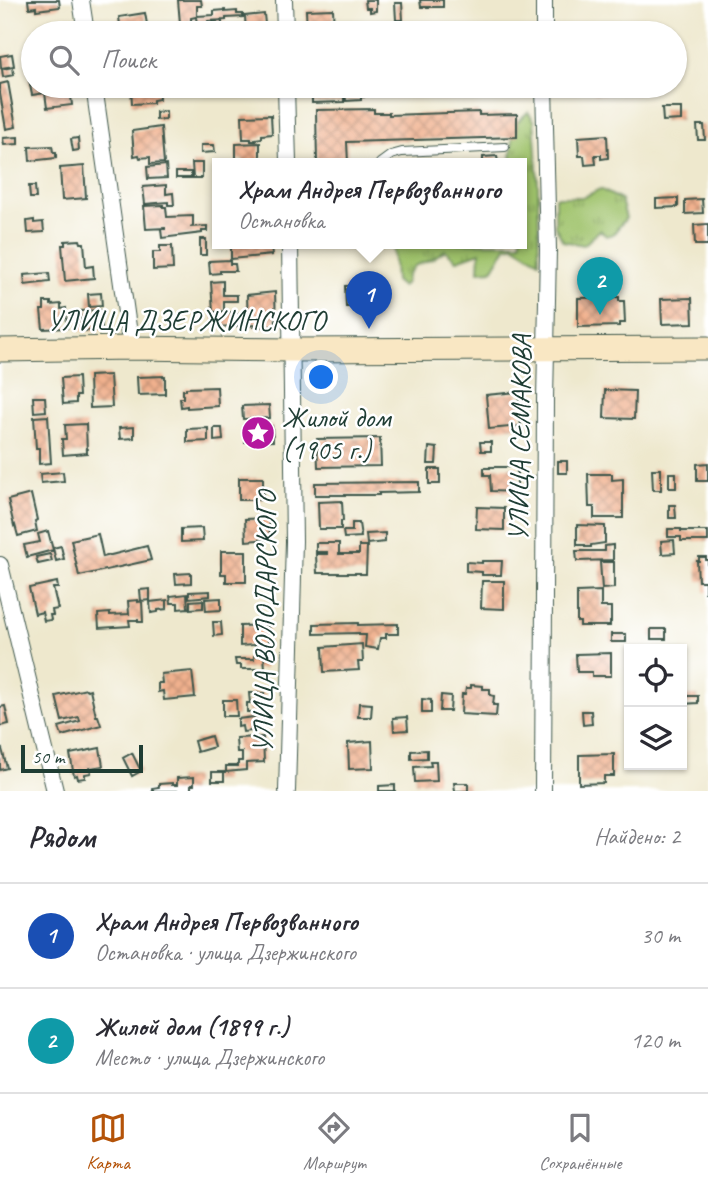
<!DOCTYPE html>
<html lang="ru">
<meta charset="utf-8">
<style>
body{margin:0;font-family:Caveat,sans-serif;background:#f2f2f3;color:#2b2b33}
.controls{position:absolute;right:21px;bottom:21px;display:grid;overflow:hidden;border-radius:0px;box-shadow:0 2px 5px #0004}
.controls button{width:63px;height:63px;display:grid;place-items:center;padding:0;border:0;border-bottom:2px solid #e1e1e2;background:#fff;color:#2b2b33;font:35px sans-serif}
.scale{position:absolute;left:21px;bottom:18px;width:122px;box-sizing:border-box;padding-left:7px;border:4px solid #1f3d34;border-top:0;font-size:19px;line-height:24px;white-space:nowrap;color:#1f3d34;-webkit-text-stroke:5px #fff;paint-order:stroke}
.you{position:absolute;left:322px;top:378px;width:24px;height:24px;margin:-18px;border:5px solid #fff;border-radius:50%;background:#1a73e8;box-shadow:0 0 0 10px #1a73e833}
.badge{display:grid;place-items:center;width:46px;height:46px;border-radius:50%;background:#b45309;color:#fff;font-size:23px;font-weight:700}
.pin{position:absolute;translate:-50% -58px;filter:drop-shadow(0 2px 4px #0008)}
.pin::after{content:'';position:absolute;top:37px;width:24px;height:21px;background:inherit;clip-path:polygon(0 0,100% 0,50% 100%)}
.popup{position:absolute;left:212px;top:158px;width:315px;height:91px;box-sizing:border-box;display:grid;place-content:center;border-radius:0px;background:#fff;filter:drop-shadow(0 2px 5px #0005);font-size:23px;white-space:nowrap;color:#7c7c81}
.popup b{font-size:26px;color:#2b2b33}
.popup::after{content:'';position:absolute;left:50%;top:100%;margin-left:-14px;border:14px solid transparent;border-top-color:#fff}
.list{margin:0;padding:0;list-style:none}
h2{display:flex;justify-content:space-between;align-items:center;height:91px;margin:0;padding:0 28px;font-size:30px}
h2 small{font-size:23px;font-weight:400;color:#7c7c81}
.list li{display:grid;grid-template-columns:46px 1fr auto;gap:21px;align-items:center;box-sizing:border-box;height:105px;padding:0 28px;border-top:2px solid #e1e1e2}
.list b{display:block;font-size:26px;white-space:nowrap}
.list p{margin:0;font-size:23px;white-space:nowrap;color:#7c7c81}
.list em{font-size:23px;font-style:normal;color:#7c7c81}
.icon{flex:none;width:38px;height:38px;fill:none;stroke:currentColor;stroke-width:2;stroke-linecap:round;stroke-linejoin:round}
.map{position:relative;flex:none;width:708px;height:791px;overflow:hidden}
.search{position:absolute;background:#fff;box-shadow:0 2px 5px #0004;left:21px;right:21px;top:21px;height:77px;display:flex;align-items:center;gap:18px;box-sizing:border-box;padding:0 24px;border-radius:38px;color:#7c7c81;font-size:26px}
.sheet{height:301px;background:#fff}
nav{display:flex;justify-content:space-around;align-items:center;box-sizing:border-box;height:98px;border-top:2px solid #e1e1e2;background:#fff;font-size:19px;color:#7c7c81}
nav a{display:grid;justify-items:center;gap:4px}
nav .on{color:#b45309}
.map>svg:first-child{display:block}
</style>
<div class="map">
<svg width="708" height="791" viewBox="0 0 708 791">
<defs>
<pattern id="grass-tufts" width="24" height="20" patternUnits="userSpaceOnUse" patternTransform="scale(1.75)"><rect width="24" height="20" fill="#9fc26b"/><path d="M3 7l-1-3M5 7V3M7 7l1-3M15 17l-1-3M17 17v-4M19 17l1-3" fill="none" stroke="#819f59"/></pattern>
<pattern id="building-cross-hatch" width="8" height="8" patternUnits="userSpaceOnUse" patternTransform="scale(1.75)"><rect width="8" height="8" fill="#f1b18e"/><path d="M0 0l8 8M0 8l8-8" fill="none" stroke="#c39175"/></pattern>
</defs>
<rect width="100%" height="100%" fill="#fff"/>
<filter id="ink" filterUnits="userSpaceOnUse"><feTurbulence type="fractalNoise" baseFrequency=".0143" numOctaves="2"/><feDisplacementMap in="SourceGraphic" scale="14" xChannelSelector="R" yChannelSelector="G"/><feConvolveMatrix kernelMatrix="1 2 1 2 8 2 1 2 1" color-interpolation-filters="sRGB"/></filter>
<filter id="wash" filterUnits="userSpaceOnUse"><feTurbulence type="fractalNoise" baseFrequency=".00686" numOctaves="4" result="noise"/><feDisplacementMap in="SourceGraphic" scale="28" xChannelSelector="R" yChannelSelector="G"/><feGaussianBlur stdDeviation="1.57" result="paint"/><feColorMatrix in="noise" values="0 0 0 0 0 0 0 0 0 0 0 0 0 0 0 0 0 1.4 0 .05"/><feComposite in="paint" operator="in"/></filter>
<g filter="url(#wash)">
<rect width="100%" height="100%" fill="#eee8cd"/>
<!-- grass -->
<path fill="url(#grass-tufts)" stroke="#5f8050" stroke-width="2" d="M528,112L534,120L538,185L539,261L514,245L506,247L492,270L479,271L480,252L457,260L445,250L432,259L414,266L407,275L406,282L402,287L395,281L393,243H521V163H511V160L513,137L517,136V122Z
M600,189L621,200L626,218L613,234L606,236L600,230L584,245L563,241L555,226V197H584Z"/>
<g id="blocks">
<!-- building -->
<path fill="url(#building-cross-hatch)" d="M28,0H59L60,7L36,10V7L29,8Z
M178,0H201L202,6H197V16L214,15V11L225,10V12L237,11V14H243V17L226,18V20L208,21V24H197L196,17L191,18V22L180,23Z
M365,0H376V11L370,12V8H366Z
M420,0H443V7H421Z
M395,3H402L403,20H396Z
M333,9L334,30L307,31L306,10Z
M145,13L148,30L154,29L155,33H121L119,17Z
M264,14L265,24H268L269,33H246L245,16Z
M222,21V33H213L212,22Z
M404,24L405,33H380V26Z
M12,54L14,66L1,68L0,56Z
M13,67L14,75L3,77L2,69Z
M33,79V86H52V91L70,88L72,105L47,108L45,93L32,95L29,80Z
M8,82L16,127L6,129L0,94V84Z
M131,86H158L159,99L153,100V103L132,104Z
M351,86H364V97H361V100L346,101L345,90H351Z
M479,86H513V92L494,93V95H487V98H481Z
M593,86H611V94H594Z
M344,90V102L312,103V91Z
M662,108H681V120L663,121Z
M374,109V113H389V115L479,112V115L517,114V137L347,142L348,163H317L316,110Z
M166,111V119L156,120V112Z
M271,115L272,134L262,135V138L255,139L256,141H251V139H243L242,116Z
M697,125H704L705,140H698Z
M161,127L164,163L150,164V157L140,158L139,155L134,156L132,131Z
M607,135L608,158L601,159V155H595L596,164L585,165L584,156H579L578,137Z
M18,137V144L4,145L3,138Z
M78,138L79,150L73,151L71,139Z
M260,143V163H243V160H236V144Z
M201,145H214L215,152L201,153Z
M52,146L53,152H56V158L30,161L29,147Z
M497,156L498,163H483V157Z
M192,163H202V178H193Z
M166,165L167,178L148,179L147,167Z
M84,166L86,198L62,200L60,168Z
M176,172H191V178H176Z
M166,185V194L173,193L174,205H168V202L145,204L143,187Z
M29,186H35L36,198H30Z
M678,198V207L656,208V199Z
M702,199L703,213L685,214V200Z
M163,205V207H166L167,217L193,216V226L190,227L207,226V231H202V233L162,238L161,229H165V228L146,229L144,206Z
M34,220V223L43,222L44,232L28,233L27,221Z
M708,224V245H695L694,225Z
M200,239H206V255H200Z
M80,240L81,243H84L86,267L93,266L94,278L65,281L62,245H65V241Z
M258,244V247H271L272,255L231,259V245Z
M160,246H172L173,269L153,270V252H160Z
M230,260V264H235L236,271H220V273L210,274L209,261Z
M49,273L50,282L25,285L24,275Z
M223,281V295H237V301H224V311L213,312L211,282Z
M367,285L368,311H362V307H346L345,286Z
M275,292L276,326L254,327V325L248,326L247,295Z
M101,293L102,306L89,307L88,294Z
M619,297V301H624L625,323H619V326L578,327V298Z
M692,298L693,323L662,324L661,299Z
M44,302H51V305L61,304V309L66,308L67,328L43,329L41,310H44Z
M101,310L102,330L81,331L80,311Z
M237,312L238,326L214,327L213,313Z
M110,375L112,407L90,408L89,376Z
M165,376V394L138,395L137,377Z
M78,377L79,396H76V403L63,404L61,378Z
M217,387L218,406L187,408V406L181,407L180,398H183V390H186V388Z
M605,390L635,391L634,419L604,418Z
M518,392L521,426L489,429L486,395Z
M33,397H45L46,411L34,412Z
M269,405L270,418L243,419L242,406Z
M48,416L51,463L39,464V448H36L34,417Z
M86,424L87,453L63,455L62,439H66L65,425Z
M264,424V427L272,426L273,441L245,442L244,425Z
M134,427V438L120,439L119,428Z
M208,428V441L187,442V429Z
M214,428H222L223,440L214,441Z
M380,438L381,466L318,467L317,439Z
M480,442H491V451H481Z
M429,447L437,448L436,464H428Z
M558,461H567V473H558Z
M708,463V481H697V464Z
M490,467H517V492L491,491L490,475H484V468H490Z
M429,469H440V484H429Z
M652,469H661V490H653Z
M63,472L64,481L41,483L40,474Z
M669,473H676V488H669Z
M588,474H612V480L623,479V518H594V507H589Z
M239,478H263V500H239Z
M419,482V492L379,493V495H315V483Z
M31,494L37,520L35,521L37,531L18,536L15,525L14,526L8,500Z
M342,501L343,521H341V529H319L318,502Z
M669,505H675L676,518H669Z
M477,507L504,508V530L476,529Z
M269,518L270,539L246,541L245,519Z
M352,523H359L361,537L344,538L343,531H352Z
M577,525L605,526V543L591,545V547H585V545H577Z
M202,528L203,541L181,542V529Z
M668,529H681V531H708V541H681V537H668Z
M48,531L53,550L27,557L24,545L40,542L38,534Z
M385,533V542L367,544L366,534Z
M98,534L103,557L147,546L151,560L79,576L71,540Z
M674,540L675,553L662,554L661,541Z
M316,543H339V554H359V546H367L366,574H360V573H317L316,554H327V552H316Z
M613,545V560L577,561L576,551H605V546Z
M61,546L64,559L56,561L53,548Z
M221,551H246V582H226V574H221Z
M50,554L52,561L38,564L36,557Z
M699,557H706V560H708V592H705V581H698L697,561H699Z
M482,561H502L501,575H482V572L466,571V562L482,563Z
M600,562H614V588L602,589Z
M191,573V583L176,584L175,574Z
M482,581H504V609L481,608Z
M57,582L58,588H53L58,609L52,610L53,615H50L51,620L44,621L42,612L35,614L29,588Z
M150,589V600L141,601L140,590Z
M210,591V596L189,598V592Z
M601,591V607H611V622H610V626H580V622H577V592Z
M187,594L188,608L178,609V603H171L170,596Z
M221,598V610L206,611L205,599Z
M138,600V602L142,601L143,622H138V620H129L130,626L99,628L98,614L110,613V615L129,614L128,601Z
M167,600V609L158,610V612L151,613L150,602Z
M203,600V608L190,609V601Z
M213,622H221L222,635L214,636Z
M358,623V625L398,624V634H386V638H380L378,649L365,647L366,635H359V633L314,634V624Z
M268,625L269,644L240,646V626Z
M651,629H666V639H651Z
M611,634H626V642H611Z
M362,644L363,662H358L359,670L324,672L323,647Z
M611,653V676H592V672H577L576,654Z
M264,655L265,669H241V665H236L235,659H254V656Z
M192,671L195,697L164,700L163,691L158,692V683H162L161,674Z
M471,685L483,686V689H490V695L494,696L493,705H497L496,716L461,714L462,694H465L466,688H471Z
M86,689L87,690L90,689L96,716H98L101,725L62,736L59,727L80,721L79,717L62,721L56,696Z
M249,693H264L265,712H247V703H250Z
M441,695L451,696L450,711H440Z
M682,696H698V703L682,704Z
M422,699L431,700V713H422Z
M223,700H236L237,716H223Z
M359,703L372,704L371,717H358Z
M5,706L9,724L0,726V707Z
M582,711H591L592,724L583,725Z
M263,716V722H251V731L243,732L242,726L238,727V719Z
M407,717L408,730L394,731L393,718Z
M211,736L214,747L197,752L194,741Z
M263,737L264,762L246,763V770L226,772V766H238V761H242V752H237L236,738Z
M372,741L373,768L349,769L348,743Z
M100,748L103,766L90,768L91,773L85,774V778L78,779L77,775L74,776L70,754Z
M2,749L7,768L0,770V750Z
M427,750V758L411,759V751Z
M132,753L141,771L132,776L123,758Z
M614,754V776H604V783L579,784V755Z
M430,761H436L437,781L415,782L414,767L431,766Z
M212,772H224V781H212Z
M194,777V785H191V791H152V788L159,787V784L172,783V785H177V778Z
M454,783H468V791H455Z
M395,785V791H379V786Z"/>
</g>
</g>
<g filter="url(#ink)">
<use href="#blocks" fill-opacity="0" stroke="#3e574b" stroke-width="2"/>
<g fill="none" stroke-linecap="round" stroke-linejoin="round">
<!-- lane casing -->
<g stroke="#3e574b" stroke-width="10">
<path id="lane" d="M380,163L391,155L402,152L505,147"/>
</g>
<!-- street casing -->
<g stroke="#3e574b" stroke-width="18">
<path id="street" d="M81,0L86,33
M284,0L285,33
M544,33V0
M94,86L131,348
M286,86L288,163
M0,565L55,791
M287,791L294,541L290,243
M543,791L545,400L548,250L544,86"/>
</g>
<!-- secondary casing -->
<g stroke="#3e574b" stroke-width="25">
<path id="secondary" d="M0,350L131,348L292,350L708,348"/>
</g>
<!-- lane -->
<use href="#lane" stroke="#fff" stroke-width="8"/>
<!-- street -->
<use href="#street" stroke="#fff" stroke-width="16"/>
<!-- secondary -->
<use href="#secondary" stroke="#f9e7c3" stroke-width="23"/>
</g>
</g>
<!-- icons -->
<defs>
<g id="sight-disc" transform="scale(1.75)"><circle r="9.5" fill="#b5179e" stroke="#fff"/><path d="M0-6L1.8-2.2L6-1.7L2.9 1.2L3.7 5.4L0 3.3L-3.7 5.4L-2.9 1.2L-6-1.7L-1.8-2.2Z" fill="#fff"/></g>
</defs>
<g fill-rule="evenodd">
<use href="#sight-disc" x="258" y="433"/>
</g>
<g text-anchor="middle" stroke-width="5" stroke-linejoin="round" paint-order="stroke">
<!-- street labels -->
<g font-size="28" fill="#1f3d34" stroke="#fff">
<text x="186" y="330">УЛИЦА ДЗЕРЖИНСКОГО</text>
<text transform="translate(519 438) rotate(-89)" y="10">УЛИЦА СЕМАКОВА</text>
<text transform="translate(264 622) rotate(-89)" y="10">УЛИЦА ВОЛОДАРСКОГО</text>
</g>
<!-- poi labels -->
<g font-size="28" fill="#1f3d34" stroke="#fff" text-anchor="start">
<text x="282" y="427">Жилой дом<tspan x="282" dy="32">(1905 г.)</tspan></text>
</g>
</g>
</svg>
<div class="controls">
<button><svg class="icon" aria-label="locate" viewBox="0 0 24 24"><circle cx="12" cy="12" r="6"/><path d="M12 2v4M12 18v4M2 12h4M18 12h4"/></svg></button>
<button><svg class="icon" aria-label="layers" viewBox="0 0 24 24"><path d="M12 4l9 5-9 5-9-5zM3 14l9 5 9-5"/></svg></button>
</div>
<div class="scale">50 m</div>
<div class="you"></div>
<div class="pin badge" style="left:369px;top:329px;background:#1a4fb4">1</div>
<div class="popup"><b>Храм Андрея Первозванного</b>Остановка</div>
<div class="pin badge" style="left:600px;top:315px;background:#0f9aa8">2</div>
<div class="search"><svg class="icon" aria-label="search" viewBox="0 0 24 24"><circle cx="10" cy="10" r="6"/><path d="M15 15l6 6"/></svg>Поиск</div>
</div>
<section class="sheet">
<h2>Рядом<small>Найдено: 2</small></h2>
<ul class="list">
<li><span class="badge" style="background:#1a4fb4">1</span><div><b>Храм Андрея Первозванного</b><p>Остановка · улица Дзержинского</p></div><em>30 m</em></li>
<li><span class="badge" style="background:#0f9aa8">2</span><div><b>Жилой дом (1899 г.)</b><p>Место · улица Дзержинского</p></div><em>120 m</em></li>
</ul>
</section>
<nav>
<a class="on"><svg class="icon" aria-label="map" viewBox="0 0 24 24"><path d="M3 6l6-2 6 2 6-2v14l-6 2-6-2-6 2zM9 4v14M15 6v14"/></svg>Карта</a>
<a><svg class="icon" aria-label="directions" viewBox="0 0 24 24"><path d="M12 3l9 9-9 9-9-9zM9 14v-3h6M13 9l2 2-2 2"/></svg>Маршрут</a>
<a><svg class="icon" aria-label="saved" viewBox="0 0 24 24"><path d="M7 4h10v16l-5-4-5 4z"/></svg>Сохранённые</a>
</nav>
